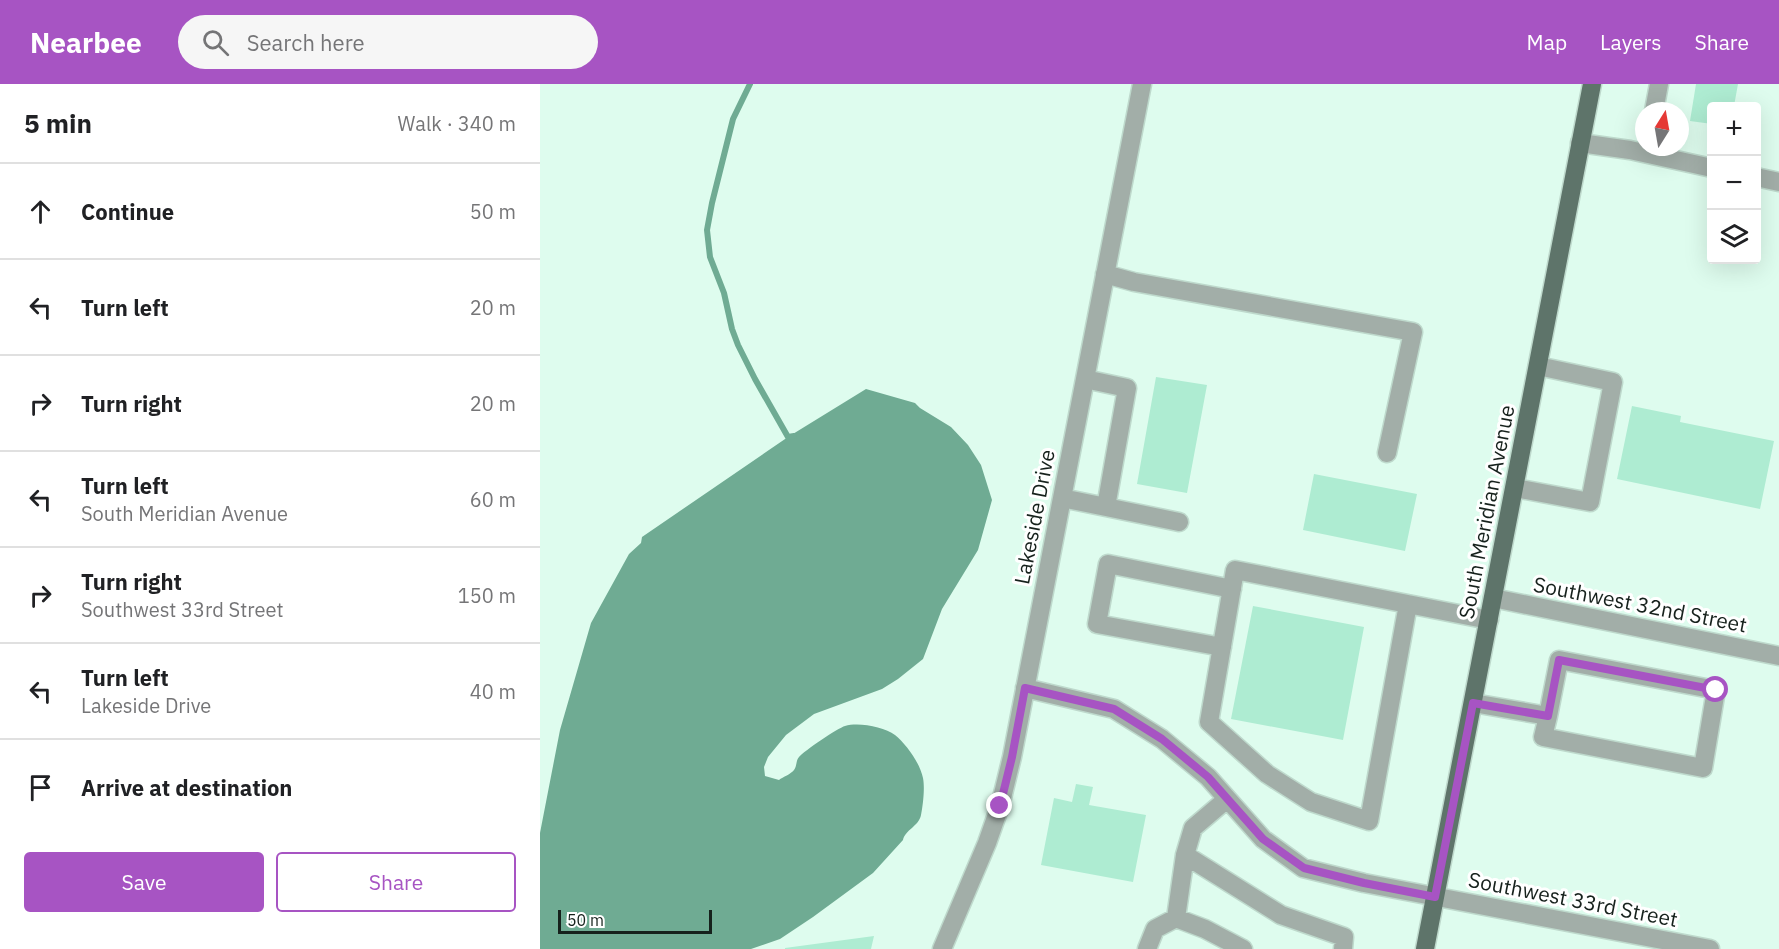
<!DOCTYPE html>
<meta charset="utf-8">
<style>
body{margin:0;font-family:"IBM Plex Sans",sans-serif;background:#f6f6f6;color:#202124}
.controls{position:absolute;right:18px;top:18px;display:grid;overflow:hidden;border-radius:6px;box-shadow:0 6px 24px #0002}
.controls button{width:54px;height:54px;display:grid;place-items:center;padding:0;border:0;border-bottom:2px solid #e0e0e0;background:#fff;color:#202124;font:30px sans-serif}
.compass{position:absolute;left:1095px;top:18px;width:54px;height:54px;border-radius:50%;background:#fff;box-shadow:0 6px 24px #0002;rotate:11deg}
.scale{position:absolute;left:18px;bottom:15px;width:154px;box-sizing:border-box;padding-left:6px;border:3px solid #16211c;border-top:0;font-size:16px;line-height:21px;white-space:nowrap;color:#16211c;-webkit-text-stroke:4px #fff;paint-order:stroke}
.stop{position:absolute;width:18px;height:18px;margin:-14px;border:4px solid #a754c3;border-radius:50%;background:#fff}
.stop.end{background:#a754c3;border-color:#fff;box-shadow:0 2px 6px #0008}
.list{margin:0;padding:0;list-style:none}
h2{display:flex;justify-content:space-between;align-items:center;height:78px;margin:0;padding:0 24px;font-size:26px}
h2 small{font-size:20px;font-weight:400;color:#757577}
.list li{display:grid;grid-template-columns:39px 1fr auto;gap:18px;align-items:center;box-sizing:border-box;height:96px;padding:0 24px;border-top:2px solid #e0e0e0}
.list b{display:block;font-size:22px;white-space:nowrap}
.list p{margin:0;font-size:20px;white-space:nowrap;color:#757577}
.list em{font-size:20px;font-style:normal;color:#757577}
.actions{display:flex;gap:12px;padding:18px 24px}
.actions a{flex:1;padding:14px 0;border:2px solid #a754c3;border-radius:6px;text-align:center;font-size:21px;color:#a754c3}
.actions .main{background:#a754c3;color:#fff}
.icon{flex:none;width:33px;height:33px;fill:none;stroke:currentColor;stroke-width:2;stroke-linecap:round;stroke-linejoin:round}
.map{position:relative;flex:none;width:1239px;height:865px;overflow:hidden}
header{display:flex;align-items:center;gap:36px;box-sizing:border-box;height:84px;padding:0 30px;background:#a754c3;color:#fff}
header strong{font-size:28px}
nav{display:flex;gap:33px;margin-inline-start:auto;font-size:21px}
.search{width:420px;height:54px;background:#f6f6f6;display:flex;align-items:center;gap:15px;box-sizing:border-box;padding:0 21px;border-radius:33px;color:#757577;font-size:22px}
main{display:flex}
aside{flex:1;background:#fff}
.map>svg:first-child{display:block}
</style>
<header>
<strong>Nearbee</strong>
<div class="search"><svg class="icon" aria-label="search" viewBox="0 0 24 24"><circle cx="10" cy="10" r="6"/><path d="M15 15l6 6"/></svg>Search here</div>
<nav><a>Map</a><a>Layers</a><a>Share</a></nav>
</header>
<main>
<aside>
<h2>5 min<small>Walk · 340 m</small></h2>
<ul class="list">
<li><svg class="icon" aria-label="ahead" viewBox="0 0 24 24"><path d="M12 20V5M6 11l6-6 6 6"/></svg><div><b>Continue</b></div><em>50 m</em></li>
<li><svg class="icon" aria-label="left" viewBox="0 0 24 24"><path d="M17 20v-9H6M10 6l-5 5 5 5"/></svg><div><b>Turn left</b></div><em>20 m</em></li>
<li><svg class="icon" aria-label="right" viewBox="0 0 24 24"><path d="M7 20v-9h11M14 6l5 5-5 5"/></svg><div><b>Turn right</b></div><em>20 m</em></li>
<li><svg class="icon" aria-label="left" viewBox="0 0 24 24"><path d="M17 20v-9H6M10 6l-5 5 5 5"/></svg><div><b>Turn left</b><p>South Meridian Avenue</p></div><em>60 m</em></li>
<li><svg class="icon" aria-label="right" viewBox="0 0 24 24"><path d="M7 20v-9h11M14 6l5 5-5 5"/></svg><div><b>Turn right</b><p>Southwest 33rd Street</p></div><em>150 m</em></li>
<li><svg class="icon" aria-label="left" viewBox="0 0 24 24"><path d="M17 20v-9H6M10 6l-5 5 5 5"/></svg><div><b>Turn left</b><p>Lakeside Drive</p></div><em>40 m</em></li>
<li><svg class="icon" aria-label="arrive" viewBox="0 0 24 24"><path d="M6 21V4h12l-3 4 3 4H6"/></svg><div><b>Arrive at destination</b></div></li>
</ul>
<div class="actions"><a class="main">Save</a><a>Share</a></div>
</aside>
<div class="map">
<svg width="1239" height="865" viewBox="0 0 1239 865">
<rect width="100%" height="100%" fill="#defcee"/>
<!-- water -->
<path fill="#6fab93" d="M326,305L375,319L380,324L411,343L428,361L441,381L452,416L438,466L402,525L383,575L358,595L342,605L274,630L246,651L228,673L224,683L225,692L239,696C243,693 251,690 254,686C257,682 256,676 259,673C264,667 298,644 305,642C319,638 344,643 355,651C366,660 380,679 383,694C385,704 383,721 381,731C379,742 365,746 363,756L333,789L273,833L240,855L211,865H0V749L20,646L51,539L89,470L101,459L102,453L248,353Z"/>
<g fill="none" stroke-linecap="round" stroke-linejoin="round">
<!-- stream -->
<path stroke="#6fab93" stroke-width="6" d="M210,0L193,35L172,119L167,146L170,173L184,209L192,245L198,261L215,295L248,353L254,352"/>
</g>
<!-- building -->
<path fill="#aeecd2" d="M1156,0H1198L1194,22H1172V40L1150,37Z
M616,293L667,301L647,409L597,400Z
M1092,322L1141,332L1140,338L1234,357L1220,425L1077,395Z
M774,390L877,410L865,467L763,446Z
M713,522L824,543L803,656L691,635Z
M536,700L553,703L549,721L606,731L593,798L501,781L514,714L532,718Z
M334,852L331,865H245V864Z"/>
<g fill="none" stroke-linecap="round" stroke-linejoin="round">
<!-- minor casing -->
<g stroke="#bed9cc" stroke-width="21">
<path id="minor" d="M1114,27L1119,0
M1040,59L1090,66L1172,84
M1216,93L1239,98
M565,190L594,198L873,248L847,369
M975,404L1050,418L1073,298L998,282
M522,414L566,423L587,304L545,295
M566,423L639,438
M953,514L1239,572
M868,520L829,737L771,718L727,690L669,638L695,486L949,536
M682,563L557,540L568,480L692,505
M485,604L574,625L622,655L668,693L723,755L763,784L824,799L1170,865
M933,619L1008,632L1019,576L1176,606L1163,684L1003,653L1008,632
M687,715L653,744L645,771L636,834L665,845L703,865
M645,771L741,831L804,853L803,865
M402,865L447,759L460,722L472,673L602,0
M607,865L615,845L636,834"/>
</g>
<!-- major casing -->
<g stroke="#bed9cc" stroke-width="21">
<path id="major" d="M885,865L1052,0"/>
</g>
<!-- minor -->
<use href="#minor" stroke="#a2aea8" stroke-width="18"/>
<!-- major -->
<use href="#major" stroke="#5e746a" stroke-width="18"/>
</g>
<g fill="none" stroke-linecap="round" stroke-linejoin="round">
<!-- route -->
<path stroke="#a754c3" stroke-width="8" d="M460,722L472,673L485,604L574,625L622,655L668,693L723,755L764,784L824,799L895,813L933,619L1008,632L1019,576L1176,606"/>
</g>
<g text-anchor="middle" stroke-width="6" stroke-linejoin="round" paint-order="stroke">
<!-- street labels -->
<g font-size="21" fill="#16211c" stroke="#fff">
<text transform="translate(947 428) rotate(-79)" y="7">South Meridian Avenue</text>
<text transform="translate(495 433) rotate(-79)" y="7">Lakeside Drive</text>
<text transform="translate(1100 521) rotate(11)" y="7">Southwest 32nd Street</text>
<text transform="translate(1033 816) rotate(11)" y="7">Southwest 33rd Street</text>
</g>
</g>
</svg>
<div class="controls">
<button>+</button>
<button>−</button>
<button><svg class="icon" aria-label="layers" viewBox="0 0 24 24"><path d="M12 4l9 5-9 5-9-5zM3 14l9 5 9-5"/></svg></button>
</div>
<svg class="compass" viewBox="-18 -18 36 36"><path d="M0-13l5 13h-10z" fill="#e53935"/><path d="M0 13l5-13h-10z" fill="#757577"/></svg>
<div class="scale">50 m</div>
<div class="stop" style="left:1176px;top:606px"></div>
<div class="stop end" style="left:460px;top:722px"></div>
</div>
</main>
